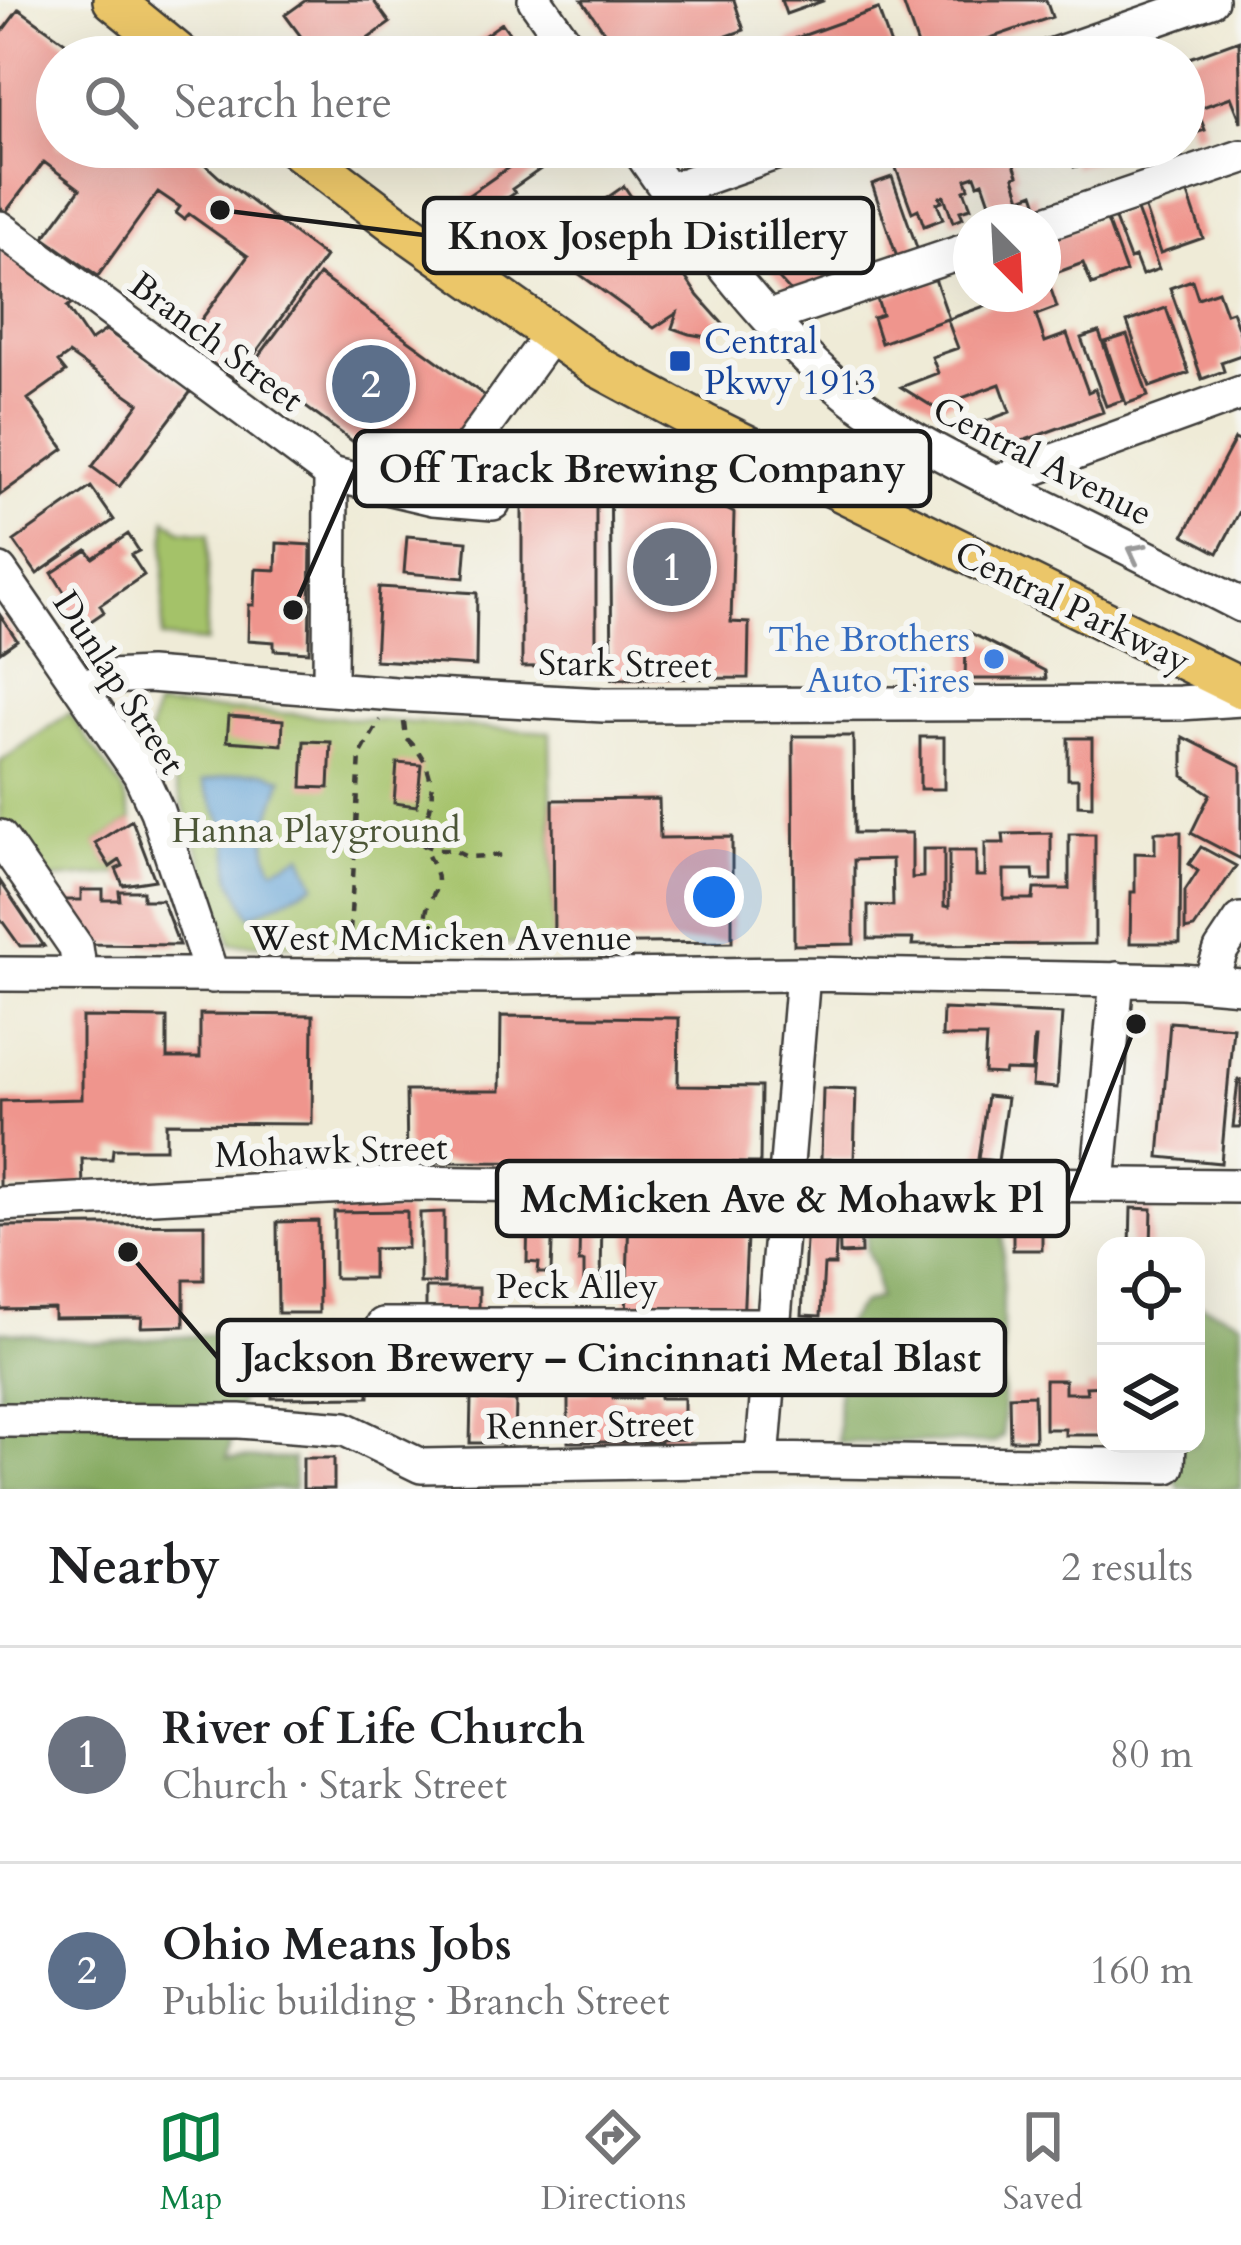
<!DOCTYPE html>
<meta charset="utf-8">
<style>
body{margin:0;font-family:Cardo,serif;background:#f2f2f2;color:#202124}
.controls{position:absolute;right:36px;bottom:36px;display:grid;overflow:hidden;border-radius:24px;box-shadow:0 12px 48px #0002}
.controls button{width:108px;height:108px;display:grid;place-items:center;padding:0;border:0;border-bottom:3px solid #e0e0e0;background:#fff;color:#202124;font:60px sans-serif}
.compass{position:absolute;left:953px;top:204px;width:108px;height:108px;border-radius:50%;background:#fff;box-shadow:0 12px 48px #0002;rotate:156deg}
.you{position:absolute;left:714px;top:897px;width:42px;height:42px;margin:-30px;border:9px solid #fff;border-radius:50%;background:#1a73e8;box-shadow:0 0 0 18px #1a73e833}
.badge{display:grid;place-items:center;width:78px;height:78px;border-radius:50%;background:#0b8043;color:#fff;font-size:39px;font-weight:700}
.pin{position:absolute;translate:-50% -50%;border:6px solid #fff;box-shadow:0 3px 12px #0006}
.list{margin:0;padding:0;list-style:none}
h2{display:flex;justify-content:space-between;align-items:center;height:156px;margin:0;padding:0 48px;font-size:51px}
h2 small{font-size:39px;font-weight:400;color:#757577}
.list li{display:grid;grid-template-columns:78px 1fr auto;gap:36px;align-items:center;box-sizing:border-box;height:216px;padding:0 48px;border-top:3px solid #e0e0e0}
.list b{display:block;font-size:45px;white-space:nowrap}
.list p{margin:0;font-size:39px;white-space:nowrap;color:#757577}
.list em{font-size:39px;font-style:normal;color:#757577}
.icon{flex:none;width:66px;height:66px;fill:none;stroke:currentColor;stroke-width:2;stroke-linecap:round;stroke-linejoin:round}
.map{position:relative;flex:none;width:1241px;height:1489px;overflow:hidden}
.search{position:absolute;background:#fff;box-shadow:0 12px 48px #0002;left:36px;right:36px;top:36px;height:132px;display:flex;align-items:center;gap:30px;box-sizing:border-box;padding:0 42px;border-radius:66px;color:#757577;font-size:45px}
.sheet{height:588px;background:#fff}
nav{display:flex;justify-content:space-around;align-items:center;box-sizing:border-box;height:168px;border-top:3px solid #e0e0e0;background:#fff;font-size:33px;color:#757577}
nav a{display:grid;justify-items:center;gap:6px}
nav .on{color:#0b8043}
.map>svg:first-child{display:block}
</style>
<div class="map">
<svg width="1241" height="1489" viewBox="0 0 1241 1489">
<rect width="100%" height="100%" fill="#f6f6f2"/>
<filter id="ink" filterUnits="userSpaceOnUse"><feTurbulence type="fractalNoise" baseFrequency=".00833" numOctaves="2"/><feDisplacementMap in="SourceGraphic" scale="24" xChannelSelector="R" yChannelSelector="G"/><feConvolveMatrix kernelMatrix="1 2 1 2 8 2 1 2 1" color-interpolation-filters="sRGB"/></filter>
<filter id="wash" filterUnits="userSpaceOnUse"><feTurbulence type="fractalNoise" baseFrequency=".004" numOctaves="4" result="noise"/><feDisplacementMap in="SourceGraphic" scale="48" xChannelSelector="R" yChannelSelector="G"/><feGaussianBlur stdDeviation="2.7" result="paint"/><feColorMatrix in="noise" values="0 0 0 0 0 0 0 0 0 0 0 0 0 0 0 0 0 1.4 0 .05"/><feComposite in="paint" operator="in"/></filter>
<g filter="url(#wash)">
<rect width="100%" height="100%" fill="#efebd7"/>
<!-- green -->
<path fill="#a4c269" stroke="#606f42" stroke-width="3" d="M166,519L181,530L209,533L206,642L162,638Z
M156,707C287,711 419,725 550,732L554,944H231L174,780L147,743Z
M69,713L123,790L132,820L96,843L110,866L120,860L123,866L117,869L119,874L40,880L0,822V762Z"/>
<!-- forest -->
<path fill="#83a85d" stroke="#50623c" stroke-width="3" d="M868,1213H1003V1436L994,1443L838,1442L839,1357L827,1345L861,1304L878,1298L874,1268L866,1249Z
M1196,1303L1241,1321V1489H1180L1157,1444H1196Z
M0,1331L98,1343L257,1331L227,1458L293,1459L294,1489H0Z"/>
<!-- water -->
<path fill="#64a3d6" stroke="#406079" stroke-width="3" d="M242,772H263L283,778C273,808 256,840 274,869L302,855L315,884L250,916L231,878L227,831L202,782Z"/>
<g id="blocks">
<!-- building -->
<path fill="#ef958d" d="M306,0H373L390,23L342,57H316L285,15Z
M582,0H734L744,30L669,57H622Z
M781,0H823V1L786,14Z
M902,0H1046L1052,17L935,57H922Z
M19,9L76,50L99,57H57V147H186L219,177L325,257L236,380L184,343L248,256L189,214L184,219L176,213L180,207L158,192L98,276L44,238L80,189L44,162L5,213L0,207V34Z
M878,9L895,57H793L788,41Z
M502,23L526,57H454Z
M1239,40L1241,122L1231,97L1197,109L1205,130L1192,134L1187,112L1184,113V60Z
M504,147H584L569,158L565,152L512,189L515,193L489,211L466,197L515,163Z
M929,147H954L959,159L970,155L967,147H1008L1018,175L1014,177L1021,198L1034,193L1042,217L1029,222H1012L1006,203L992,208L983,182L978,184L975,176L966,179L969,188L964,190L971,208L960,211L963,218L953,222L944,196L940,197L942,201L937,203L943,219L924,226L918,209L912,212L893,160Z
M1067,147H1114L1117,155L1074,167Z
M892,177L921,259L900,266L872,184Z
M624,186L698,296L723,324L713,338L689,334L672,328L677,313L654,328L539,245Z
M1187,191L1203,238L1160,253L1144,206Z
M855,205L878,274L799,301L761,259L790,249L783,229Z
M1136,208L1159,269L1142,275L1135,257L1130,259L1114,217Z
M1106,218L1126,272L1092,285L1083,263L1053,274L1043,242Z
M0,248L72,303L67,307L90,341L106,330L192,390L119,487L92,467L139,403L69,354L58,362L66,372L28,399L64,449L0,495Z
M1044,269L1057,307L1036,315L1045,342L1067,334L1088,392L1095,389L1103,412L1006,447L970,427L1010,412L1000,384L935,408L901,387L938,373L932,357L958,348L947,319L881,343L873,318L882,315L877,299L935,279L949,319L1017,294H1043Z
M319,275L491,400L423,493L251,367Z
M1192,280L1198,298L1218,291L1226,313L1232,311L1241,336V355L1221,362L1224,371L1202,379L1170,288Z
M1166,308L1189,373L1150,387L1127,322Z
M1099,332L1123,400L1106,406L1081,338Z
M1127,335L1148,396L1126,404L1105,342Z
M1235,439L1241,442V509L1218,553L1184,535Z
M522,448H596V666L522,667Z
M610,452L734,513L731,622L749,623L748,678L612,679Z
M91,487L114,520L37,574L14,541Z
M128,534L139,551L131,555L144,575L100,605L104,612L78,630L60,603L68,598L52,573L87,550L93,558Z
M407,536L467,541L464,578L404,573Z
M277,543L311,545L309,652L274,650V642L248,640L249,605H254L256,569L276,570Z
M379,587L477,593L476,666L375,660Z
M0,615L17,640L0,652Z
M967,631L1045,671L1046,679H965L966,648L960,634Z
M229,716L283,720L282,745L227,741Z
M793,736H853L854,833H912V878L923,877V849H944V906L949,907V851H976V876H985V843H1004L1003,834L1051,833V880H1034L1033,870H1004V899H1033L1034,889H1069V834H1095V944L912,945L913,939H868V905L893,906L892,859L854,860V944L794,945Z
M920,737H944V789H920Z
M1183,737L1241,766V859L1191,833L1210,794L1183,776Z
M1068,738H1092V806L1078,805V779H1068Z
M304,741L331,742L329,788L302,787Z
M397,763L421,765L417,806L394,803Z
M659,799L660,838L732,837V942L554,944L553,800Z
M132,820L155,880L123,885L116,869L123,866L120,860L110,867L95,843Z
M1155,832H1181L1180,943H1130L1131,892H1135V853L1155,854Z
M1201,847L1236,866L1194,928L1185,930V891L1198,871L1189,864Z
M0,881L44,946H20L0,918Z
M81,890H103V900H120L119,891H143V900H162L179,945L80,944L50,900H81Z
M943,1009L1062,1014L1057,1088L1032,1086L1036,1038H1034L1032,1071L1005,1070L1004,1074L984,1073L986,1037H942Z
M200,1014L313,1015L312,1124L166,1123V1149H113L112,1159H82L83,1187L0,1189V1101L82,1099V1017L167,1018V1058H200Z
M501,1016L679,1018L678,1086L761,1087L760,1163L407,1162L406,1091H500Z
M1170,1022L1233,1027L1221,1163L1159,1157Z
M1238,1080H1241V1127H1233Z
M823,1088L856,1089L854,1160L821,1159Z
M987,1096L1007,1098L998,1161L978,1159Z
M808,1204L838,1206L835,1265H824L821,1316L802,1315Z
M860,1208L861,1253L840,1254L839,1209Z
M1131,1208L1152,1209L1151,1246H1130Z
M580,1209L602,1210L601,1288H584V1262H579Z
M407,1211V1248L373,1249V1278H334V1212Z
M444,1212V1283H420V1213Z
M629,1212L748,1215L743,1323L626,1321Z
M1013,1213H1042V1250H1013Z
M528,1214H553L551,1273H538L539,1263L527,1262Z
M318,1221L319,1313H278L277,1222Z
M204,1224V1280H184V1326L141,1327L142,1317L54,1318V1308L0,1309V1226Z
M426,1288H479V1316L426,1315Z
M369,1351V1397L272,1398V1353Z
M1045,1380H1065V1393H1087L1086,1387L1106,1386V1435H1065V1429H1045Z
M613,1384V1398H640V1389H660V1398H684V1439L660,1440V1442H568V1392H591L592,1385Z
M1034,1395L1035,1440H1010L1009,1396Z
M471,1399L516,1401L515,1443H470Z
M303,1458H334V1489H303Z"/>
</g>
</g>
<g filter="url(#ink)">
<use href="#blocks" fill-opacity="0" stroke="#3c3b38" stroke-width="3"/>
<g fill="none" stroke-linecap="round" stroke-linejoin="round">
<!-- minor casing -->
<g stroke="#3c3b38" stroke-width="38">
<path id="minor" d="M535,0L575,57
M1048,57L1211,0
M637,147C697,234 774,339 859,403C911,441 971,469 1027,498C1099,533 1170,569 1241,605
M667,191L792,147
M1043,224L1241,157
M0,228L331,474L433,498L493,503
M769,317L971,249
M996,482L1241,393
M433,498L552,333
M0,571L140,774L157,811L212,976
M84,689L108,677L149,675L395,694L604,705L1180,703L1241,699
M330,689L331,474
M0,837L76,947L80,974
M0,974L503,977L803,974L1182,981L1241,986
M1210,983L1221,950L1241,920
M1098,1184L1117,979
M0,1204L406,1183L601,1186L785,1182L1241,1186
M383,1325H772
M0,1420L239,1421L345,1429L421,1466L762,1460L1168,1466L1169,1444
M762,1460L803,974"/>
</g>
<!-- major casing -->
<g stroke="#3c3b38" stroke-width="44">
<path id="major" d="M113,0L183,57
M294,147L397,225L598,367L704,424L1241,688"/>
</g>
<!-- path -->
<path stroke="#3c3b38" stroke-width="4.5" stroke-dasharray="9 9" stroke-linecap="butt" d="M404,722L406,738C426,755 436,783 430,808C428,819 422,824 422,836C422,853 437,864 437,881C437,891 430,899 427,909C424,920 425,935 425,947
M422,844L437,850H452L467,857L508,855
M349,949L360,755L380,720"/>
<!-- minor -->
<use href="#minor" stroke="#fff" stroke-width="33"/>
<!-- major -->
<use href="#major" stroke="#ebc669" stroke-width="39"/>
</g>
<!-- one-way arrows -->
<defs><path id="oneway-chevron" d="M-2-3.5L2.5 0L-2 3.5" fill="none" stroke-width="1.6" stroke-linecap="round" stroke-linejoin="round" transform="scale(3)"/></defs>
<use stroke="#999" href="#oneway-chevron" transform="translate(1136 552) rotate(-153)"/>
</g>
<!-- markers -->
<rect fill="#1a4fb4" stroke="#f6f6f2" stroke-width="4.5" x="668" y="349" width="24" height="24" rx="6"/>
<circle fill="#3f7fe0" stroke="#f6f6f2" stroke-width="4.5" cx="994" cy="659" r="12"/>
<g text-anchor="middle" stroke-width="12" stroke-linejoin="round" paint-order="stroke">
<!-- transit labels -->
<g font-size="36" fill="#164399" stroke="#f6f6f2" text-anchor="start">
<text x="704" y="353">Central<tspan x="704" dy="41">Pkwy 1913</tspan></text>
</g>
<!-- street labels -->
<g font-size="36" fill="#1c1c1c" stroke="#f6f6f2">
<text transform="translate(217 341) rotate(37)" y="13">Branch Street</text>
<text transform="translate(1043 460) rotate(27)" y="13">Central Avenue</text>
<text transform="translate(1073 606) rotate(26)" y="13">Central Parkway</text>
<text transform="translate(625 663) rotate(1)" y="13">Stark Street</text>
<text transform="translate(120 682) rotate(57)" y="13">Dunlap Street</text>
<text x="441" y="950">West McMicken Avenue</text>
<text transform="translate(331 1150) rotate(-2)" y="13">Mohawk Street</text>
<text x="577" y="1298">Peck Alley</text>
<text transform="translate(590 1424) rotate(-1)" y="13">Renner Street</text>
</g>
<!-- shop labels -->
<g font-size="36" fill="#366cbe" stroke="#f6f6f2" text-anchor="end">
<text x="970" y="651">The Brothers<tspan x="970" dy="41">Auto Tires</tspan></text>
</g>
<!-- park labels -->
<g font-size="36" fill="#4c5637" stroke="#f6f6f2">
<text x="316" y="842">Hanna Playground</text>
</g>
</g>
<!-- callouts -->
<path fill="none" stroke="#1c1c1c" stroke-width="4.5" d="M220 210L424 235M293 610L355 469M1136 1024L1068 1198M128 1252L218 1358"/>
<g fill="#1c1c1c" stroke="#f6f6f2" stroke-width="4.5">
<circle cx="220" cy="210" r="12"/>
<circle cx="293" cy="610" r="12"/>
<circle cx="1136" cy="1024" r="12"/>
<circle cx="128" cy="1252" r="12"/>
</g>
<g fill="#f6f6f2" stroke="#1c1c1c" stroke-width="4.5">
<rect x="424" y="198" width="449" height="75" rx="12"/>
<rect x="355" y="431" width="575" height="75" rx="12"/>
<rect x="497" y="1161" width="571" height="75" rx="12"/>
<rect x="218" y="1320" width="787" height="75" rx="12"/>
</g>
<g font-size="39" text-anchor="middle" font-weight="bold" fill="#1c1c1c">
<text x="648" y="249">Knox Joseph Distillery</text>
<text x="642" y="482">Off Track Brewing Company</text>
<text x="782" y="1212">McMicken Ave &amp; Mohawk Pl</text>
<text x="611" y="1371">Jackson Brewery – Cincinnati Metal Blast</text>
</g>
</svg>
<div class="controls">
<button><svg class="icon" aria-label="locate" viewBox="0 0 24 24"><circle cx="12" cy="12" r="6"/><path d="M12 2v4M12 18v4M2 12h4M18 12h4"/></svg></button>
<button><svg class="icon" aria-label="layers" viewBox="0 0 24 24"><path d="M12 4l9 5-9 5-9-5zM3 14l9 5 9-5"/></svg></button>
</div>
<svg class="compass" viewBox="-18 -18 36 36"><path d="M0-13l5 13h-10z" fill="#e53935"/><path d="M0 13l5-13h-10z" fill="#757577"/></svg>
<div class="you"></div>
<div class="pin badge" style="left:672px;top:567px;background:#6b7280">1</div>
<div class="pin badge" style="left:371px;top:384px;background:#5c6f8a">2</div>
<div class="search"><svg class="icon" aria-label="search" viewBox="0 0 24 24"><circle cx="10" cy="10" r="6"/><path d="M15 15l6 6"/></svg>Search here</div>
</div>
<section class="sheet">
<h2>Nearby<small>2 results</small></h2>
<ul class="list">
<li><span class="badge" style="background:#6b7280">1</span><div><b>River of Life Church</b><p>Church · Stark Street</p></div><em>80 m</em></li>
<li><span class="badge" style="background:#5c6f8a">2</span><div><b>Ohio Means Jobs</b><p>Public building · Branch Street</p></div><em>160 m</em></li>
</ul>
</section>
<nav>
<a class="on"><svg class="icon" aria-label="map" viewBox="0 0 24 24"><path d="M3 6l6-2 6 2 6-2v14l-6 2-6-2-6 2zM9 4v14M15 6v14"/></svg>Map</a>
<a><svg class="icon" aria-label="directions" viewBox="0 0 24 24"><path d="M12 3l9 9-9 9-9-9zM9 14v-3h6M13 9l2 2-2 2"/></svg>Directions</a>
<a><svg class="icon" aria-label="saved" viewBox="0 0 24 24"><path d="M7 4h10v16l-5-4-5 4z"/></svg>Saved</a>
</nav>
